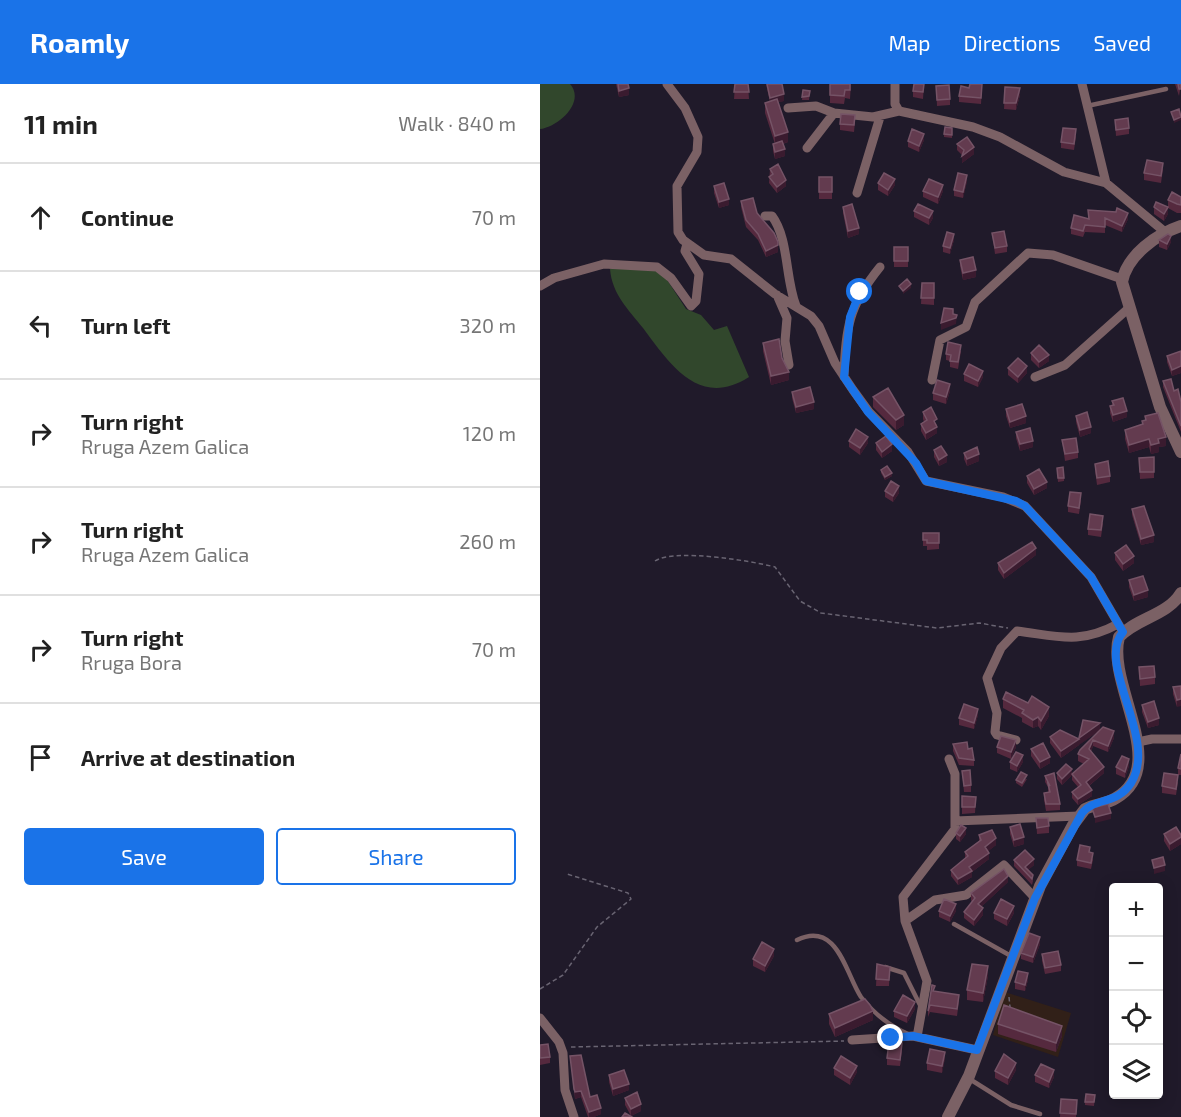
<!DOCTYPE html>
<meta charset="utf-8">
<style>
body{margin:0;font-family:"Exo 2",sans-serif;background:#f6f6f6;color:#222}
.controls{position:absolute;right:18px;bottom:18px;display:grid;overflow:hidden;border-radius:6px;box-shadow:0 3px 15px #0003}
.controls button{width:54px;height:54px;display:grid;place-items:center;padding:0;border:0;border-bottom:2px solid #e0e0e0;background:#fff;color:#222;font:30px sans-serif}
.stop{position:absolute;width:18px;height:18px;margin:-14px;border:4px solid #1a73e8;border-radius:50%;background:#fff}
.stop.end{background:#1a73e8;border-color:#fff;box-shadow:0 2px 6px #0008}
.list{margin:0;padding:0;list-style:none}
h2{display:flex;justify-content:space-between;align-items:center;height:78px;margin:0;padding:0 24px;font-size:26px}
h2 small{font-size:20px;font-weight:400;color:#767676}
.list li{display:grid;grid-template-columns:39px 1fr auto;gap:18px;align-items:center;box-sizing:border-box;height:108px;padding:0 24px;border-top:2px solid #e0e0e0}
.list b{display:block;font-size:22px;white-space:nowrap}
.list p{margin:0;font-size:20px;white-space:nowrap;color:#767676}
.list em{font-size:20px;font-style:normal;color:#767676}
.actions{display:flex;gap:12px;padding:18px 24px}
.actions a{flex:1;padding:14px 0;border:2px solid #1a73e8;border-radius:6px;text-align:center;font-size:21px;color:#1a73e8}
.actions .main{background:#1a73e8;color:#fff}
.icon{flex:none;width:33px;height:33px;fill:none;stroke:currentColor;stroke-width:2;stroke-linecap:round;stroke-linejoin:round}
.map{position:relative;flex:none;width:641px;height:1033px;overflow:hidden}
header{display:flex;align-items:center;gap:36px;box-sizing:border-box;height:84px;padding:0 30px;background:#1a73e8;color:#fff}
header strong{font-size:28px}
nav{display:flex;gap:33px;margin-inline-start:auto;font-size:21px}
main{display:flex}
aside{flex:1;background:#fff}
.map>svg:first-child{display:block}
</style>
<header>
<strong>Roamly</strong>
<nav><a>Map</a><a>Directions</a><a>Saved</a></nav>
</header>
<main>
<aside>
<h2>11 min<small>Walk · 840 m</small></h2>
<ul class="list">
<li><svg class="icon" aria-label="ahead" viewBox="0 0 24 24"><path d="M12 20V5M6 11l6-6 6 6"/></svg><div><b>Continue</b></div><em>70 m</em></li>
<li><svg class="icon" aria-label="left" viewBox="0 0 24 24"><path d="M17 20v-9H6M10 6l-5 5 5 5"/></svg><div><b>Turn left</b></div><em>320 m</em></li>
<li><svg class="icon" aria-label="right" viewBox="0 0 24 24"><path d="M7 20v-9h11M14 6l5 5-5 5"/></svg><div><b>Turn right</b><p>Rruga Azem Galica</p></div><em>120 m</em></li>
<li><svg class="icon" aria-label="right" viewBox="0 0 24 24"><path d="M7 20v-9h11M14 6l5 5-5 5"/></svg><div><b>Turn right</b><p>Rruga Azem Galica</p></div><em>260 m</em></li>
<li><svg class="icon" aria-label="right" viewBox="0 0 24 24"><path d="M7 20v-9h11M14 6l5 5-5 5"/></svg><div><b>Turn right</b><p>Rruga Bora</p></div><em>70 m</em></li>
<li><svg class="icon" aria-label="arrive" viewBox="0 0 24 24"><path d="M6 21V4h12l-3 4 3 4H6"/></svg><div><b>Arrive at destination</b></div></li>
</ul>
<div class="actions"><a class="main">Save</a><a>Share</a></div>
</aside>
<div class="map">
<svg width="641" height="1033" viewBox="0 0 641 1033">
<rect width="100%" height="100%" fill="#201a2a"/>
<!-- education -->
<path fill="#312018" d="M465,908L531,929L518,973L453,951Z"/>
<!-- green -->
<path fill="#31472c" d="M0,0H30C46,18 18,43 0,45Z
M75,183L120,185L146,225L161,231L174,246L187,242L209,293C159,325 130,280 103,244C88,225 72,210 70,185Z"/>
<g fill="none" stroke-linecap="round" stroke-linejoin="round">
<!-- path -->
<path stroke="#696472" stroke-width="1.5" stroke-dasharray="4.5 3" stroke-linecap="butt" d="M115,477C134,464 212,477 235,483L260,517L281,529L397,544L439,539L468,544
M0,905L23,891L57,843L91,815L88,809L27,790
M469,913L470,923
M31,963L304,957"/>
<!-- service -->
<path stroke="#7b6165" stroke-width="4.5" d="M547,22L626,5
M414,840L471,872
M257,856C298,836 306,891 321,913C334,930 348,941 368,950
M345,883L364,889L381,923
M428,994L471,1021L500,1030"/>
<!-- minor -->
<path stroke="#7b6165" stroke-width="9" d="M127,0L145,24L158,53L157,68L137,102L138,148L143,156L164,171L191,175L235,210L271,232L279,242L295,279L313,306L329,328L368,368L386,397L463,413L485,422L551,493L583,548
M355,0V20L359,27L433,43L460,53L524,88L566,99L625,148
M542,0L566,99
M248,24L276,22L294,29
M267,64L294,29L333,33L359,27
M317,109L340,33
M225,132H232C249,155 245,194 256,222
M0,202L14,194L64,180L117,183L131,194L151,222L156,217L159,190L145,167L147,160
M237,211L247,234L245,257L249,281
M304,293C305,245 309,221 340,183
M495,293L525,281L590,223
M392,296L400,256L426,243L435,218L488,169L513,171L582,195
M476,656L457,651L455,648L457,629L447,594L461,564L477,547C518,552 539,561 578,540
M598,658L612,655H641
M415,737L539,732
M365,837L395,816L426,811L464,781L495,814
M0,934L19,958L23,969L25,1006L34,1033
M377,953L387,897L365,837L363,813L415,745V690L409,675
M312,956L373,952L437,966"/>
<!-- tertiary -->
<path stroke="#7b6165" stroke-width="12" d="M641,142C617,150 587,171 582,198L620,323L641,368
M408,1033L429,992L500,802L533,741L545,725C555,720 567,720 576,714C631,682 566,601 579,553C596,534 627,532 641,509"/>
</g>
<!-- wall -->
<path fill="#55293e" d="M76,0H88L89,11L79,13Z
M195,0H208L209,15H194Z
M226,0H242L244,17L238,18L248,58L243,60L245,72L235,75L233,67V60H235L225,29V19L230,18Z
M290,0H311L310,15L305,14L304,20L290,19Z
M384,0L383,15L373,13V7Z
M635,0H641L639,12Z
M396,2L410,15V21L397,22Z
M465,3L480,11L476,26L464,25Z
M429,4H442L441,20L419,18V12Z
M263,6L270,7L269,16H262Z
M575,36L589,44V50L576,52Z
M315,38L314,48L300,46V40Z
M412,44V54L404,53V50Z
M536,52L534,66L521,64V58Z
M384,56L379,68L368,63V57Z
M417,60L434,70L422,79V71L417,66Z
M230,85L246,102L237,109L229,99Z
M623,85L621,99L604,96V89Z
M279,93H292V115H279Z
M427,97L423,114L414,112V106Z
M338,99L355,101L348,112L338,106Z
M174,102L189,121L179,124L174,109Z
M383,107H403L398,120L383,113Z
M641,113V129H637L628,124V130L624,137L614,130V123H628V116Z
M201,117L217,129L238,168L226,173L218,156L206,143L201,123Z
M303,123L319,150L308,154L303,129Z
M548,126L588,135L582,148L565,141V149L545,148L543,153L531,150V144L548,134Z
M374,127L393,134L389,141L374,133Z
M452,149L467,162V168L455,170Z
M414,156L410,170L403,168V162Z
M619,156L631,158L627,166L619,163Z
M354,163H368V183H354Z
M420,176L436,193L423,196L420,182Z
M382,199H394V221L381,220Z
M223,259L242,274L249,296L231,301L223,267Z
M421,267L418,285L410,283V277L406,276V270Z
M641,267V289L632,292L627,278V272Z
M491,269L509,277L499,284L491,276Z
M468,284L487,289L478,299L468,291Z
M424,290L443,293L438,303L424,297Z
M623,297L634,307L641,318V348L623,303Z
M410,307L406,320L393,316V309Z
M252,308L274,325L256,329L252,314Z
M333,313L364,341L356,346L333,323Z
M572,317L587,333L573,338L570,329V322L572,321Z
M466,325L486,339L470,344L466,332Z
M383,328L397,341L396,342L397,349L386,356L381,347V340L384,338L383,335Z
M536,332L551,349L540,353L536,338Z
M605,332L626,362L619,363V368L611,370L609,363L589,369L585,355V346L602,340V337H605Z
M476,348L493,363L480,367L476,354Z
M522,356L538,368V374L525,377Z
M309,357L328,359L320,371L309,363Z
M336,359L352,367L342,374L336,366Z
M394,366L407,378L399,382L394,373Z
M424,369L439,377L427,382L424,375Z
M614,373V394L600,395L599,374Z
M555,380L570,392V398L557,401L555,386Z
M341,386L352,392L345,396L341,389Z
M517,387L524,394V397L518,398Z
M487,392L507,404L494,411L487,399Z
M345,407L359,409L353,418L345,413Z
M541,416L539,430L528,428V422Z
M592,425L614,458L601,461L592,431Z
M563,439L561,453L548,451V445Z
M383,449H399V465L387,466V462H383Z
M575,469L594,479L583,487L575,476Z
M496,471L464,495L458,486V479Z
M589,496L608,513L594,517L589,503Z
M599,583L615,593V600L600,602Z
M641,602L637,623L633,610V603Z
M463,615L509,632L501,646L498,642L493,644L482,638V634L463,624Z
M602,621L619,641L608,644L602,628Z
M438,631L434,645L419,641V634Z
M560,645L574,654L568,668L553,662L551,668L564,689L549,702L552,712L538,721L532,714V708L538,703L532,696V690L544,680L538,677V670L560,646L539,661Z
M510,653L539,661L521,674L510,659Z
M413,660L428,665L434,676V682L419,681L413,667Z
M457,663H476L471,675L457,669Z
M491,665L510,679L500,685L491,672Z
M641,670V691H638V684Z
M470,678H483L477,688L470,685Z
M589,682L585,694L576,690V683Z
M422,687L431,701V708H424Z
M517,689L532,691L522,701L517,695Z
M505,692L520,720V726L506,727L504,716V709L508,708V703L505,698Z
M487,695L482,703L476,699V696Z
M638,698L636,711L622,709V702Z
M422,712L436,713L435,729L422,730Z
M496,734L509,742V749L497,750Z
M470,743L484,760L474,763L470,750Z
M416,749L426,750L420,758L416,755Z
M624,750L641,751V760L630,767L624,757Z
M439,751L456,761L448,767L449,775L432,788V793L418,801L411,792V786L425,775V768L439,757Z
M550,769L553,776L551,785L537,782V776Z
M474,776L494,781L488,786L493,797L492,801L474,782Z
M468,798L441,823L443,831L434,842L424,834V828L432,818L431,816V809Z
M399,827H416L410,838L399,833Z
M454,829H474L467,842L454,835Z
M500,860L493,879L481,875V869Z
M502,870L521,881V887L505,890L502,877Z
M234,872L225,888L213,882V875Z
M337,880L350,883L349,902H336Z
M448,892L443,918L427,916V906Z
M488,896L485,907L475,905V898Z
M395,907L419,917L417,932L390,928L388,933V927Z
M375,925L367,939L354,933V927Z
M289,930L333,936L295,953L289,940Z
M458,940L522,952L516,968L458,950Z
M0,961L10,973V979L0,981Z
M362,966L360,982L347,981V974Z
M30,972L50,1013L61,1030L54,1033H48L41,1013L35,1015Z
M405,974L402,989L387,986V979Z
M294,984L317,988L310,1001L294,991Z
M476,986L468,1001L455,994V987Z
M69,991L89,1006L73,1012L69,998Z
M495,991L514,993L509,1004L495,998Z
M555,1011L554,1022L545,1021V1018Z
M85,1014L101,1027L91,1032L85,1021Z
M521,1015L537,1016L536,1033H520Z"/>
<!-- shaded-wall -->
<path fill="#3a1b2f" d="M89,4V11L79,13V7Z
M480,4V11L476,26V19Z
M244,10V17L230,20V14Z
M641,33V36L634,39V36Z
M248,48V58L235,62V52Z
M384,50V56L379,68V62Z
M434,63V70L422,79V72Z
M245,65V72L235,75V68Z
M427,91V97L423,114V108Z
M355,95V101L348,112V106Z
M246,96V102L237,109V103Z
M403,101V107L398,120V113Z
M189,115V121L179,124V118Z
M628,123V130L624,137V130Z
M393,127V134L389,141V134Z
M588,129V135L582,148V142Z
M319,144V150L308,154V147Z
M414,150V156L410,170V164Z
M631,152V158L627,166V160Z
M238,161V168L226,173V167Z
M436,186V193L423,196V189Z
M371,200V204L363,210V207Z
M417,231L416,240L401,246V239L413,235Z
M509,271V277L499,284V278Z
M487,282V289L478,299V293Z
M641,282V289L632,292V286Z
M443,287V293L438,303V297Z
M249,288V296L231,301V292Z
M410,300V307L406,320V313Z
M274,318V325L256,329V323Z
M587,327V333L573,338V331Z
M364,331V341L356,346V336Z
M486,332V339L470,344V338Z
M397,343V349L386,356V349Z
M551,343V349L540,353V346Z
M328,353V359L320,371V364Z
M626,353V362L619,363V368L611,370V361L618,355Z
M609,355V363L589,369V361Z
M493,357V363L480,367V360Z
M352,360V367L342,374V368Z
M439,370V377L427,382V375Z
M407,371V378L399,382V376Z
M352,389V392L345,396V393Z
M507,398V404L494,411V405Z
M359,402V409L353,418V412Z
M614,451V458L601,461V455Z
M496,464V471L464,495V489Z
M594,472V479L583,487V480Z
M608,506V513L594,517V511Z
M641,615V622L637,623V616Z
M509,623V632L501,646V637Z
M438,625V631L434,645V639Z
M498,633V642L493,644V636Z
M619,634V641L608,644V638Z
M560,639V646L539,661V654Z
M574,647V654L568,668V662Z
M539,655V661L521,674V667Z
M476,656V663L471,675V668Z
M553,656V662L549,672V665Z
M483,671V678L477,688V682Z
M510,673V679L500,685V678Z
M589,675V682L585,694V688Z
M564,683V689L546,704V698Z
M532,685V691L522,701V695Z
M552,706V712L538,721V715Z
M571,729V735L555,739V733Z
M426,744V750L420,758V752Z
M484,753V760L474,763V756Z
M641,753V760L630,767V760Z
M456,754V761L445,770V763Z
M449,769V775L432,788V793L418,801V795L429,783Z
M494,775V781L485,789V783Z
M625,781V787L614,790V784Z
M468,792V798L438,826V820Z
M416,820V827L410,838V832Z
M474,822V829L467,842V835Z
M443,824V831L434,842V836Z
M500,853V860L493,879V873Z
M234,865V872L225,888V882Z
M448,882V892L443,918V909Z
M488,889V896L485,907V901Z
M375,918V925L367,939V932Z
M333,927V936L295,953V944Z
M522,942V952L516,968V959Z
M405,968V974L402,989V982Z
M476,979V986L468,1001V994Z
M317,982V988L310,1001V994Z
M514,986V993L509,1004V998Z
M89,1000V1006L73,1012V1005Z
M41,1007V1013L35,1015V1008Z
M101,1020V1027L91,1032V1025Z
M61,1024V1030L54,1033H49V1028Z"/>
<!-- building -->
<path fill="#633b4f" stroke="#755366" stroke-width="1.5" d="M78,0H88L89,4L79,7Z
M195,0H208L209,8H194Z
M227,0H242L244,10L230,14Z
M290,0H310V6H305L304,12L290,11Z
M374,0H384L383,8L373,7Z
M430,0H442L441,14L419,12L421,2L429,4Z
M638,0H641V5H639Z
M409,1L410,15L397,16L396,2Z
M465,3L480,4L476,19H464Z
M263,6L270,7L269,12L262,13Z
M237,15L248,48L235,52L225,19Z
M639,25L641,33L634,36L631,28Z
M301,30L315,31L314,41L300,40Z
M588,34L589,44L576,46L575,36Z
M405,43L412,44V51L404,50Z
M523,44L536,45L534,60L521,58Z
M372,45L384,50L379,62L368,57Z
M427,53L434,63L422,72L424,66L417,60Z
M242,57L245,65L235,68L233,60Z
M607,76L623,79L621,92L604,89Z
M238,80L246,96L237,103L229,93L233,90L230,85Z
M344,89L355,95L348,106L338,99Z
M418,89L427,91L423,108L414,106Z
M279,93H292V108H279Z
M389,95L403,101L398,113L383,107Z
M184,99L189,115L179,118L174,102Z
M632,108L641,113V121L637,120L628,116Z
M213,114L217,129L234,149L238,158V161L226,167L218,150L206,136L201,117Z
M616,118L628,123L624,130L614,123Z
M312,120L319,144L308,147L303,123Z
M378,120L393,127L389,134L374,127Z
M577,124L588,129L582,142L565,134V143L545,141L543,147L531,144L534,131L549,135L548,126L576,128Z
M464,147L467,162L455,164L452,149Z
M407,148L414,150L410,164L403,162Z
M628,150L631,152L627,160L619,156Z
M354,163H368V177H354Z
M433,173L436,186L423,189L420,176Z
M367,195L371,200L363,207L359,202Z
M382,199H394V214H381Z
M404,224L413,225V230L417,231L416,234L401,239Z
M239,255L242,274L249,288L231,292L223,259Z
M408,258L421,261L418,278L410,277L411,271L406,270Z
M499,261L509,271L499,278L491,269Z
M641,267V282L632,286L627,272Z
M478,274L487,282L478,293L468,284Z
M429,280L443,287L438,297L424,290Z
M631,295L634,307L638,305L641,318V342L623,297Z
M397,296L410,300L406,313L393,309Z
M270,303L274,318L256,323L252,308Z
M348,304L364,331L356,336L333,313Z
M583,314L587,327L573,331L570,322L574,321L572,317Z
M482,320L486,332L470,338L466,325Z
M391,323L397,335L394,337L397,343L386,349L381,340L387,336L383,328Z
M547,328L551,343L540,346L536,332Z
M618,329L626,353L618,355L619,359L611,361L609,355L589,361L585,346L603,340L602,337L606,336L605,332Z
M490,344L493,357L480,360L476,348Z
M316,345L328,353L320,364L309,357Z
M346,352L352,360L342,368L336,359Z
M536,354L538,368L525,370L522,356Z
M401,362L407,371L399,376L394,366Z
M437,363L439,370L427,375L424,369Z
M614,373V388H600L599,374Z
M568,377L570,392L557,394L555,380Z
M347,382L352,389L345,393L341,386Z
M523,383L524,394H518L517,384Z
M499,385L507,398L494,405L487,392Z
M351,397L359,402L353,412L345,407Z
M530,408L541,409L539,424L528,422Z
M604,422L614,451L601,455L592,425Z
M550,430L563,432L561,446L548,445Z
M383,449H399V459H387V456H383Z
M492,458L496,464L464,489L458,479Z
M586,461L594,472L583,480L575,469Z
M603,492L608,506L594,511L589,496Z
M614,582L615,593L600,595L599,583Z
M641,602V615L637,616L633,603Z
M466,608L488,619L492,612L509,623L501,637L498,633L493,636L482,629L484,626L463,615Z
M614,617L619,634L608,638L602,621Z
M424,620L438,625L434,639L419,634Z
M543,636L560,639L539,654Z
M563,643L574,647L568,662L553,656L549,665L564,683L546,698L552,706L538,715L532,708L541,701L532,690L549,675L538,670L540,666Z
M520,646L539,655L521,667L510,653Z
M461,652L476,656L471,668L457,663Z
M427,658L428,665L432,664L434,676L419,674L413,660Z
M503,659L510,673L500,678L491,665Z
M476,668L483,671L477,682L470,678Z
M641,670V685L638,684Z
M582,672L589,675L585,688L576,683Z
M526,680L532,685L522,695L517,689Z
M430,686L431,701L424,702L422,687Z
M481,688L487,691L482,699L476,696Z
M514,689L520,720H506L504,709L510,708L508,700L510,702L505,692Z
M624,689L638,691L636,705L622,702Z
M422,712L436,713L435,723H422Z
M568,720L571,729L555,733L552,724Z
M496,734H508L509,742L497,744Z
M480,740L484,753L474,756L470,743Z
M421,741L426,744L420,752L416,749Z
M636,743L641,751V753L630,760L624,750Z
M452,746L456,754L445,763L449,769L429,783L432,787L418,795L411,786L428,772L425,768L441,756L439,751Z
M540,761L550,763L549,768L553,769L551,779L537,776Z
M485,766L494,775L485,783L493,791L492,795L474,776Z
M623,773L625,781L614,784L612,776Z
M464,785L468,792L438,820L443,824L434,836L424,828L435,814L431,809Z
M404,815L416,820L410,832L399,827Z
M461,815L474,822L467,835L454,829Z
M489,849L500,853L493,873L481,869Z
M222,858L234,865L225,882L213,875Z
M518,867L521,881L505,884L502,870Z
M337,880L350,883L349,896L336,895Z
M432,880L448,882L443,909L427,906Z
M478,887L488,889L485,901L475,898Z
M392,901L395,902L393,907L419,911L417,925L390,921L388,927Z
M363,911L375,918L367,932L354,927Z
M325,915L330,921L333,927L295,944L289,930Z
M464,921L522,942L516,959L458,940Z
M349,958L362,959L360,976L347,974Z
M8,960L10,973L0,974V961Z
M390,965L405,968L402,982L387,979Z
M464,970L476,979L468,994L455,987Z
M41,971L50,1013L57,1011L61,1024L49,1028L41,1007L35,1008L34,1005L30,972Z
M301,972L317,982L310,994L294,984Z
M501,980L514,986L509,998L495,991Z
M84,986L89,1000L73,1005L69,991Z
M97,1008L101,1020L91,1025L85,1014Z
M546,1010L555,1011L554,1018H545Z
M521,1015L537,1016L536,1030L520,1029Z
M85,1029L92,1033H82Z"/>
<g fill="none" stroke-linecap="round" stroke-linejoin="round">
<!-- route -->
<path stroke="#1a73e8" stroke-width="8" d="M320,208L310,233L304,293L328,328L376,379L386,397L476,417L485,422L551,493L583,548C555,580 619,655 591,699C577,721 555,713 542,729L495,814L437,966L373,952L351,954"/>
</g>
</svg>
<div class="controls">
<button>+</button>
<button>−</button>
<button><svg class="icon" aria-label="locate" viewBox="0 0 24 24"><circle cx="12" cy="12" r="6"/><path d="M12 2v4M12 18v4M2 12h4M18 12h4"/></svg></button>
<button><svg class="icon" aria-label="layers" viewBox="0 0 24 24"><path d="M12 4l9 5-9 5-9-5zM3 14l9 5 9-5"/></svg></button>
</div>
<div class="stop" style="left:320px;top:208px"></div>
<div class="stop end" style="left:351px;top:954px"></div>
</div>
</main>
